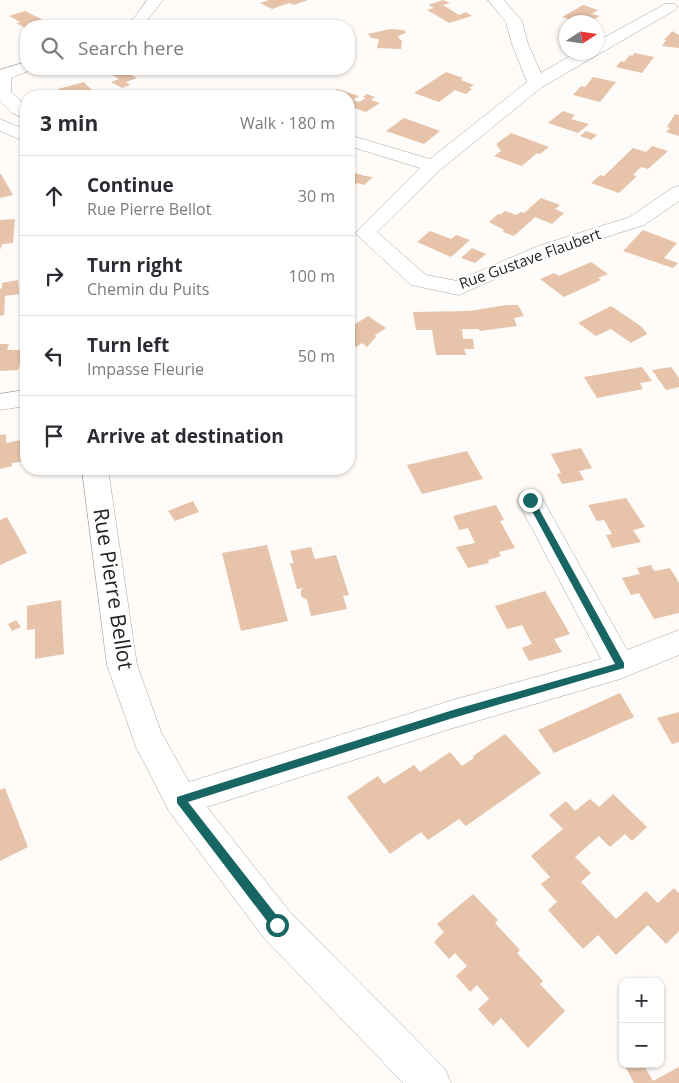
<!DOCTYPE html>
<meta charset="utf-8">
<style>
body{margin:0;font-family:"Open Sans",sans-serif;background:#f7f7f7;color:#2b2b33}
.controls{position:absolute;right:15px;bottom:15px;display:grid;overflow:hidden;border-radius:10px;box-shadow:0 1px 4px #0004}
.controls button{width:45px;height:45px;display:grid;place-items:center;padding:0;border:0;border-bottom:1px solid #e1e1e2;background:#fff;color:#2b2b33;font:25px sans-serif}
.compass{position:absolute;left:559px;top:15px;width:45px;height:45px;border-radius:50%;background:#fff;box-shadow:0 1px 4px #0004;rotate:78deg}
.stop{position:absolute;width:15px;height:15px;margin:-11px;border:4px solid #186664;border-radius:50%;background:#fff}
.stop.end{background:#186664;border-color:#fff;box-shadow:0 1px 5px #0008}
.list{margin:0;padding:0;list-style:none}
h2{display:flex;justify-content:space-between;align-items:center;height:65px;margin:0;padding:0 20px;font-size:21px}
h2 small{font-size:16px;font-weight:400;color:#7c7c81}
.list li{display:grid;grid-template-columns:32px 1fr auto;gap:15px;align-items:center;box-sizing:border-box;height:80px;padding:0 20px;border-top:1px solid #e1e1e2}
.list b{display:block;font-size:19px;white-space:nowrap}
.list p{margin:0;font-size:16px;white-space:nowrap;color:#7c7c81}
.list em{font-size:16px;font-style:normal;color:#7c7c81}
.icon{flex:none;width:28px;height:28px;fill:none;stroke:currentColor;stroke-width:2;stroke-linecap:round;stroke-linejoin:round}
.map{position:relative;flex:none;width:679px;height:1083px;overflow:hidden}
.search{position:absolute;background:#fff;box-shadow:0 1px 4px #0004;left:20px;top:20px;width:335px;height:55px;display:flex;align-items:center;gap:12px;box-sizing:border-box;padding:0 18px;border-radius:20px;color:#7c7c81;font-size:19px}
.panel{position:absolute;background:#fff;box-shadow:0 1px 4px #0004;left:20px;top:90px;width:335px;height:385px;border-radius:20px}
.map>svg:first-child{display:block}
</style>
<div class="map">
<svg width="679" height="1083" viewBox="0 0 679 1083">
<rect width="100%" height="100%" fill="#fefbf8"/>
<!-- building -->
<path fill="#e6c3a9" d="M269,0H308L294,5L289,3L272,9L260,3Z
M443,0L450,3L443,5L459,15L466,12L472,16L449,23L427,10L434,8L428,5Z
M583,5L598,10L592,14L600,16L589,22L577,19L573,21L562,17Z
M25,11L45,21L37,24L42,26L50,23L57,26H26V28L16,23L20,22L9,16Z
M390,29L404,30L406,33L398,36L400,40H402L401,49L377,48L379,39L371,38L368,34Z
M672,31L679,35V48L662,46L666,40H664Z
M635,53L654,57L642,73L616,67L621,61L624,62L630,55L632,56Z
M106,69H143L130,74L137,78L126,82L130,85L122,88L111,82L119,79L103,70Z
M446,72L463,78L461,80L474,85L469,88L472,89L466,94L455,90L439,102L414,93Z
M593,77L616,82L600,102L573,95L581,86L585,87Z
M84,82L94,92L83,96H55L53,95L61,92L58,89Z
M337,89L359,96L353,100L359,102L366,98L363,97L367,94L375,97L371,100L380,103L366,112L351,107L353,106L349,104V96H327Z
M563,111L575,115L571,119L589,124L578,133L548,123Z
M675,114L679,115V136L666,132L670,128L667,127Z
M404,118L440,131L424,144L386,131Z
M586,131L597,135L591,140L580,136Z
M511,133L549,147L540,154L537,153L522,166L494,156L501,151L496,144Z
M652,146L668,151L648,169L641,167L633,175L637,176L619,193L591,183L600,175L604,176L633,148L646,152Z
M349,171L365,176L373,177L364,185L357,183L349,190Z
M0,174H1L13,195L0,198Z
M541,198L560,205L555,209L564,213L552,224L535,217L514,236L503,232L504,230L489,222L498,214L500,215L505,211L516,215L521,212L524,213Z
M15,219L13,243L2,244L0,250V220Z
M643,230L677,243L664,258L678,263L673,268L623,251Z
M430,231L451,239L456,235L470,240L451,257L417,242Z
M472,248L486,254L475,263L461,258Z
M591,262L608,274L598,278L601,280L564,297L540,279L554,273L559,276Z
M18,280L19,294L5,296L4,315L0,316V289L2,288V283Z
M506,305H518L524,316L514,318L517,326L480,331L478,329H462L463,339H473L474,349H464L466,355H436L432,330H416L413,312L470,311Z
M611,306L642,327L647,334L631,343L611,329L596,336L578,323Z
M368,316L386,328L375,335L376,337L367,347L362,343L353,349L349,346V321L354,325Z
M0,344H9L7,350H24L18,370L0,371Z
M642,367L652,381L640,383L643,389L597,398L584,377Z
M671,367L679,378V387L666,390L652,370Z
M6,434V443L26,439V461L12,463V466L0,469V435Z
M581,448L592,468L579,471L584,480L562,484L557,474L561,473L551,454Z
M467,451L483,479L422,494L407,465Z
M626,498L645,527L633,530L641,542L612,548L606,535L612,534L604,520L597,521L588,505Z
M193,501L199,512L175,521L168,511Z
M496,505L504,520L500,521L515,548L499,552L501,556L488,560L489,563L468,568L456,547L475,543L468,528L459,530L453,516Z
M7,517L27,553L0,565V520Z
M267,545L288,621L241,631L222,553Z
M311,547L315,559L336,555L349,595L343,596L347,609L311,616L307,600L301,596V590L304,588L297,589L290,563H294L290,551Z
M651,565L654,571L670,568L679,583V613L654,619L639,593L631,595L622,578L640,574L637,568Z
M545,591L570,634L554,639L562,652L529,661L522,648L532,644L522,625L507,629L495,606Z
M61,600L64,654L35,659V629L27,630V606Z
M16,620L21,627L12,631L8,624Z
M620,693L634,717L554,753L538,730Z
M679,712V742L672,744L657,718Z
M505,734L541,773L466,826L459,819L428,840L421,832L390,854L347,797L378,776L384,784L414,765L420,772L450,752L462,766L474,758L473,756Z
M5,788L28,847L0,861V790Z
M613,794L647,827L632,841L625,834L610,847L599,836L575,857L591,873L581,882L616,919L646,891L658,903L674,888L679,893V931L666,944L648,925L616,955L598,935L583,949L548,910L557,902L541,884L550,877L531,856L563,829L549,815L566,801L575,811L590,799L599,807Z
M473,894L498,920L495,923L520,950L517,953L543,981L540,984L565,1011L528,1048L501,1018L493,1026L478,1009L489,999L477,985L470,992L456,976L467,966L455,953L449,959L434,942L444,932L437,924Z
M626,1064H643L653,1081L679,1067V1083H634L626,1068Z"/>
<g fill="none" stroke-linecap="round" stroke-linejoin="round">
<!-- minor casing -->
<g stroke="#aba5a1" stroke-width="1">
<path id="minor" d="M147,0H163L143,26H125L135,17Z
M488,0H504L522,21L528,44L541,73L577,52H596V42L665,4H675L678,7L675,10L542,87L440,170L377,232L426,275L457,281L538,246L630,217L672,188L679,186V201L644,225L552,254L459,295L411,285L355,233L420,168L349,146V135L430,159L527,82L512,44L506,22Z
M26,62V69H33L11,78V92L26,106V119L12,113L0,101V70Z
M0,119L26,130V142L0,131Z
M26,390V406L0,410V394Z
M82,469H108L137,665L161,732L189,782L453,700L601,659L517,500L521,493L530,490L539,493L627,650L679,630V655L620,679L453,728L207,807L290,912L445,1069L451,1083H403L264,938L169,811L136,747L107,665Z"/>
</g>
<!-- minor -->
<use href="#minor" fill="#fff" fill-rule="evenodd"/>
</g>
<!-- route -->
<path fill="#186664" d="M530,497L533,498L624,663V668L453,718L188,802L281,921L283,925L281,929L277,930L273,929L177,803V797L453,710L615,664L526,500Z"/>
<g text-anchor="middle" stroke-width="5" stroke-linejoin="round" paint-order="stroke">
<!-- far-street labels -->
<g font-size="15" fill="#272523" stroke="#fff">
<text transform="translate(530 259) rotate(-20)" y="5">Rue Gustave Flaubert</text>
</g>
<!-- near-street labels -->
<g font-size="21" fill="#272523" stroke="#fff">
<text transform="translate(113 589) rotate(81)" y="7">Rue Pierre Bellot</text>
</g>
</g>
</svg>
<div class="controls">
<button>+</button>
<button>−</button>
</div>
<svg class="compass" viewBox="-18 -18 36 36"><path d="M0-13l5 13h-10z" fill="#e53935"/><path d="M0 13l5-13h-10z" fill="#7c7c81"/></svg>
<div class="stop" style="left:277px;top:925px"></div>
<div class="stop end" style="left:530px;top:500px"></div>
<div class="search"><svg class="icon" aria-label="search" viewBox="0 0 24 24"><circle cx="10" cy="10" r="6"/><path d="M15 15l6 6"/></svg>Search here</div>
<section class="panel">
<h2>3 min<small>Walk · 180 m</small></h2>
<ul class="list">
<li><svg class="icon" aria-label="ahead" viewBox="0 0 24 24"><path d="M12 20V5M6 11l6-6 6 6"/></svg><div><b>Continue</b><p>Rue Pierre Bellot</p></div><em>30 m</em></li>
<li><svg class="icon" aria-label="right" viewBox="0 0 24 24"><path d="M7 20v-9h11M14 6l5 5-5 5"/></svg><div><b>Turn right</b><p>Chemin du Puits</p></div><em>100 m</em></li>
<li><svg class="icon" aria-label="left" viewBox="0 0 24 24"><path d="M17 20v-9H6M10 6l-5 5 5 5"/></svg><div><b>Turn left</b><p>Impasse Fleurie</p></div><em>50 m</em></li>
<li><svg class="icon" aria-label="arrive" viewBox="0 0 24 24"><path d="M6 21V4h12l-3 4 3 4H6"/></svg><div><b>Arrive at destination</b></div></li>
</ul>
</section>
</div>
